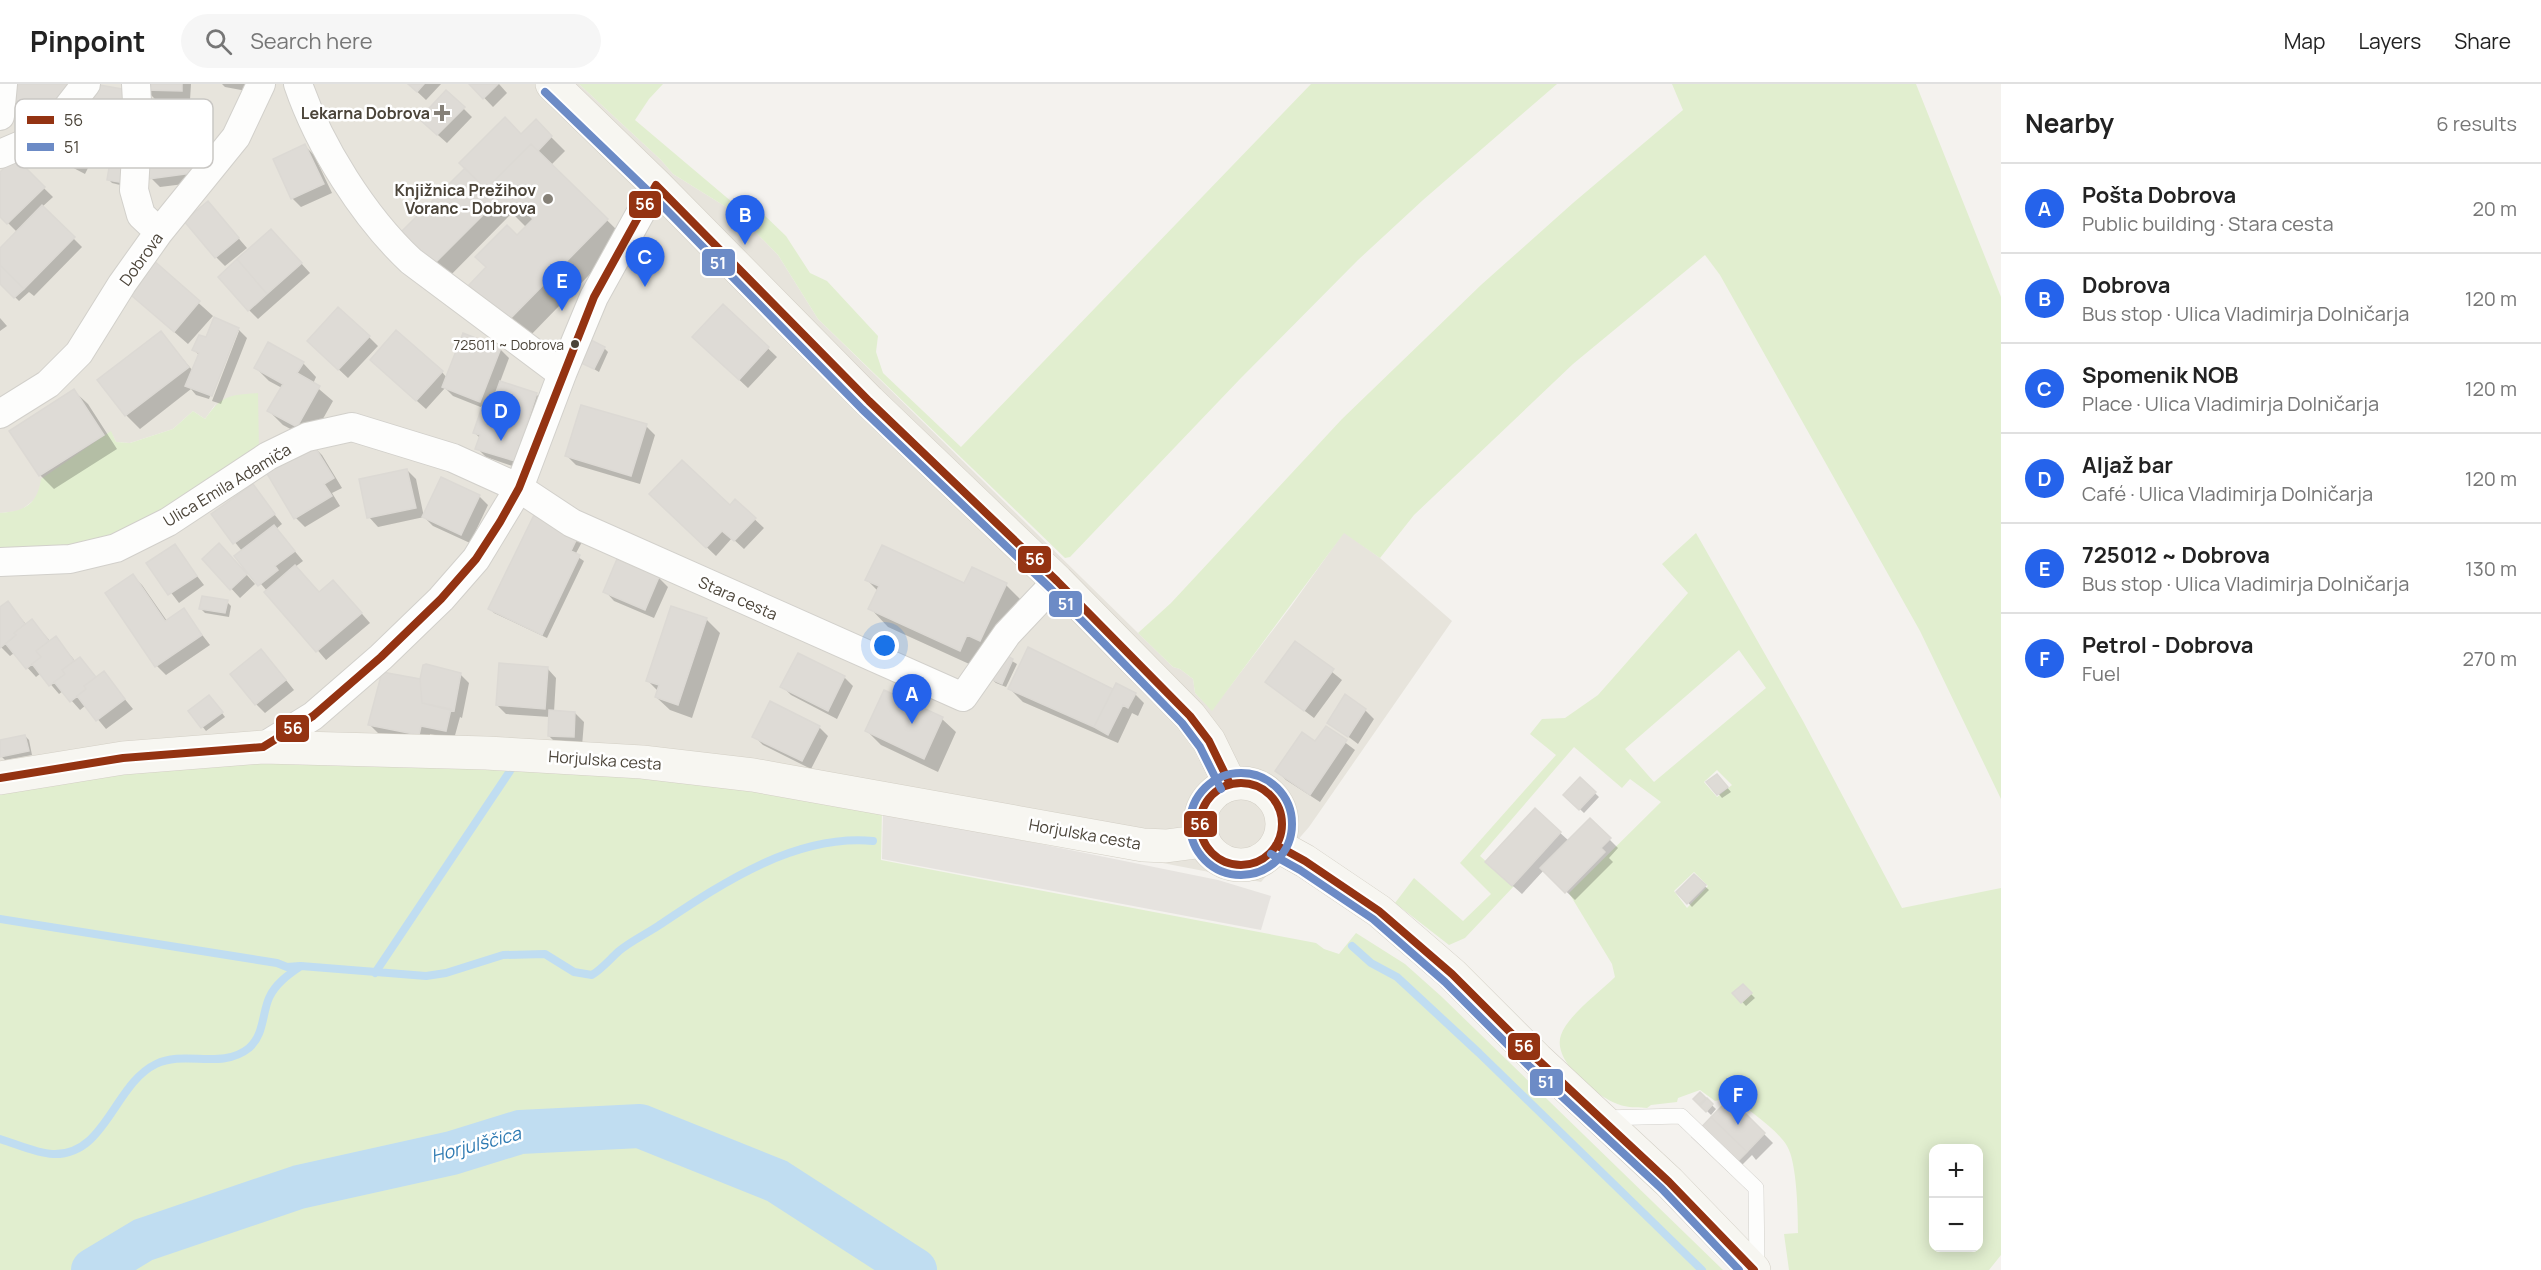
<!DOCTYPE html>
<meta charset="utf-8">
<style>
body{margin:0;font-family:Manrope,sans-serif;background:#f6f6f6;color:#222}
.controls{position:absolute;right:18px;bottom:18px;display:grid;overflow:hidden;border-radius:12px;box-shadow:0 3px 15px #0003}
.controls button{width:54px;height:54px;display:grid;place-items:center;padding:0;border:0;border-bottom:2px solid #e0e0e0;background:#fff;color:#222;font:30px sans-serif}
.you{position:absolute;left:885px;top:562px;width:21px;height:21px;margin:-15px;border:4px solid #fff;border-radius:50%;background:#1a73e8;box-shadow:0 0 0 9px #1a73e833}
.badge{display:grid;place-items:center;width:39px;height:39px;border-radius:50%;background:#2563eb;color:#fff;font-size:20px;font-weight:700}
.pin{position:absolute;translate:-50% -50px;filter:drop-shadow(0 2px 3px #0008)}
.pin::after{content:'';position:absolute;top:32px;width:21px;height:18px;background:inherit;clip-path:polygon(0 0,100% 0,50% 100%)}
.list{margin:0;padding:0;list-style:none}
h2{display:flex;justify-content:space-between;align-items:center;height:78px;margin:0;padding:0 24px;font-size:26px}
h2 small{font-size:20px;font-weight:400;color:#767676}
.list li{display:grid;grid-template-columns:39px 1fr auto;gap:18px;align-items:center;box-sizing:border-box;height:90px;padding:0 24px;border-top:2px solid #e0e0e0}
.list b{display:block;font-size:22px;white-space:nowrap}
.list p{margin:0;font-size:20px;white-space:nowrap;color:#767676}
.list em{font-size:20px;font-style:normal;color:#767676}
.icon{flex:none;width:33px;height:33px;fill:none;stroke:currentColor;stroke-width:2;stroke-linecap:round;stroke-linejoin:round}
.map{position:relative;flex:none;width:2001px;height:1186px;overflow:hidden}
header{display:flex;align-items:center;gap:36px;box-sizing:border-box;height:84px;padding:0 30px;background:#fff;border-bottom:2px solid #e0e0e0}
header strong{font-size:28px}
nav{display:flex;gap:33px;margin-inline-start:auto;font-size:21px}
.search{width:420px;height:54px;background:#f6f6f6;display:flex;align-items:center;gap:15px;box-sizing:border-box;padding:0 21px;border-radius:33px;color:#767676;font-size:22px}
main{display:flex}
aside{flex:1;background:#fff}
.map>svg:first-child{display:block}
</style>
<header>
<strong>Pinpoint</strong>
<div class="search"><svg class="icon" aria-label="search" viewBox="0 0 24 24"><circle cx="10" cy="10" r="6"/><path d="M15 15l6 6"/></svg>Search here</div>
<nav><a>Map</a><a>Layers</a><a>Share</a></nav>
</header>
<main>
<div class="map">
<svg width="2001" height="1186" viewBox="0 0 2001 1186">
<rect width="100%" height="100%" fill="#f4f2ee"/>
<!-- residential -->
<path fill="#e7e4dc" d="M0,0H579L661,76L673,90L739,131L778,171L818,235L1138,549L1173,583L1180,585L1193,595L1195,609L1212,626L1292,521L1344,448L1380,474L1452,537L1309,743L1261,798L882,725L0,705V469L146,441L217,318L205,335L193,327L173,345L130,359L116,358L111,348L39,408L34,416L20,427L0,429Z"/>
<!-- green -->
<path fill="#e1eecf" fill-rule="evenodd" d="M579,0H663L649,15L635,36L732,118L760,127L786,152L810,189L827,197L878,252L876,268L883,289L961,363L1311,0H1557L1423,116L1358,176L1240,295L1070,473L1065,474L818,235L778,171L739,131L673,90L661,76Z
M1672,0H1916L2001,213V715L1920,547L1720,191L1705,171L1573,280L1414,431L1380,474L1344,449L1212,627L1195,609L1193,595L1180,585L1173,583L1138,549L1171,519L1342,335L1481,201L1573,119L1683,26Z
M258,309L259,367L111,458L0,469V429C25,427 37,421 41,395L111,347L116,358L130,359L173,345L193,327L205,335C222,311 229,311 258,309Z
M1696,449L1803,637L1902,824L2001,804V1171L1989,1186H1789L1784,1150L1798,1149C1798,1130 1797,1078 1787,1062C1777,1045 1748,1026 1732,1013L1715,1017L1700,1006L1678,1014L1677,1018L1651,1021L1647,1024C1640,1023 1631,1024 1624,1022C1601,1017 1551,978 1561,951C1567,932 1600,908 1615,893L1612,880L1569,809L1661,718L1630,695L1622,704L1574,663L1480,772L1514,802L1465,854L1449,861L1395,819L1414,794L1463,837L1491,810L1460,779L1556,671L1530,650L1542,635L1565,634L1598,611L1688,509L1662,480ZM1739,566L1766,604L1654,698L1625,665ZM1717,686L1732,701L1717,713L1704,698ZM1694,788L1708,802L1687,824L1674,807ZM1934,1064H1978V1164H1934Z
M224,677L654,690L882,725L881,776L1316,859L1324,865L1339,870L1356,849L1405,880L1442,913L1723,1186H0V705Z"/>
<!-- parking -->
<path fill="#e6e3df" d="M883,728L1218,796L1271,812L1261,846L882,775Z"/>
<!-- shadow -->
<path fill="#0003" d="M21,0H95L132,68L93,59L84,50L95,1L64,50L86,61L95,70L85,90L60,77L51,68L60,51L25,29L11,16Z
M146,0H191L190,16L155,15L146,6Z
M222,0H260L258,9L225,3Z
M409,0H441L426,16Z
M471,0H499L507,9L493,23Z
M181,17L184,20L205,19L209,24L210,40L187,45L194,52L200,98L160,103L151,94L147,23Z
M463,24L472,33L447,59L430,44Z
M536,38L565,67L551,81L625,154L527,255L471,201L527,144L497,114L495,116L510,131L441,201L395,156Z
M305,62L314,71L332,109L301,123L292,114Z
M113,74L128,103L112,99L108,95Z
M15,76L53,113L42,123L82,163L34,212L29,208L19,217L0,198V166L17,148L0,131V91Z
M208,119L247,164L225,182L216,173Z
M280,156L310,189L258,235L249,226Z
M152,177L213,232L188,260L141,219Z
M723,222L777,273L748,304L703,262Z
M0,234L7,242L0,247Z
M238,245L247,254L221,320L212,317L239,247H236L209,315L196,311L191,305L140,345L126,331L161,249L193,287L199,271L194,266L206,255Z
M369,253L378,262L348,294L318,266Z
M604,264L608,268L599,288L582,278Z
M500,265L509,274L500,298L536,310L545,319L524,386L486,373L477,364L480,354L475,349L483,324L453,312L445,304L426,325L381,285L442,288L447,294Z
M303,279L316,293L313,300L333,317L311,356L283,341L269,327L282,304L269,297L256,284Z
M74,307L88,320L117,365L54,405L40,391L11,347Z
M646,342L655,351L640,400L576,381L567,372Z
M313,362L322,371L342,404L332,409L340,422L305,443L296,434Z
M407,386L416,395L424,433L479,412L488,421L470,459L433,442L424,433L378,443L369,433Z
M252,402L282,440L276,445L303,477L295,483L319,509L342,507L370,539L326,576L237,472L242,467L213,431Z
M735,417L764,444L744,465L732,454L716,472L660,419L730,423Z
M534,433L582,458L575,471L584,477L547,554L494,529L490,525Z
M174,462L204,501L179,519L149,480Z
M228,470L255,500L240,514L204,475Z
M133,492L142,501L167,537L183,526L210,561L166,591L157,582L107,510Z
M659,494L668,503L654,534L614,517L605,507Z
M867,496L1006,501L1024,519L1000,570L1017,580L1006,603L996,599L978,584L888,543L870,524L878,507Z
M227,518L231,522L229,533L205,529L201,525Z
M7,519L27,541L32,537L51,558L56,554L76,578L80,575L97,594L103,589L133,625L106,645L86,621L80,626L63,607L59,610L41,589L36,593L14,569L10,572L0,562V523Z
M706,535L720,549L692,634L670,626L656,613L658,607L648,597Z
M1296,559L1342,596L1314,634L1267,598Z
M270,576L294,606L265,629L256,620Z
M547,584L556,594L554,628L575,629L584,638L582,662L558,661L549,652L550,633L506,630L497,621Z
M460,590L469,599L462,634L460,633L454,655L430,650L428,659L379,650L370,641L421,597Z
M844,593L853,602L837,635L791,611L782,602Z
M1010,605L1112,606L1135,610L1144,619L1138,632L1132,629L1118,659L1023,618Z
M885,608L942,635L956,648L938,688L881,661L867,647Z
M213,617L225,633L206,647L190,627Z
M1365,626L1374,635L1358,660L1329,638Z
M819,643L828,652L811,685L763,661L754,652Z
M1326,644L1355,666L1320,718L1286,696L1277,687L1316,659Z
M25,652L29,656L32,671L5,676L1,672L0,658Z
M1580,695L1599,713L1584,729L1565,711Z
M1721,696L1731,708L1722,714L1709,698Z
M1535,726L1569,757L1590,736L1618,764L1609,774L1613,778L1575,816L1544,786L1522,810L1496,787Z
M1694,792L1709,806L1692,823L1678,808Z
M1743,902L1755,914L1746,922L1734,909Z
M1700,1010L1716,1025L1711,1031L1695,1015Z
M1730,1016L1773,1059L1756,1076L1752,1071L1733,1090Z"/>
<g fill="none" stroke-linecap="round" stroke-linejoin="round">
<!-- stream -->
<path stroke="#c0ddf1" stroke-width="8" d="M0,835L277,879L287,883L300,882
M1352,862L1371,879L1397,893L1479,969L1702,1186
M375,889L510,687
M0,1055C17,1060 35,1069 53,1070C106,1072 114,1000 156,980C185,966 222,986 249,964C264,951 262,930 269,914C275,900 289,890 301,882L426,892L446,889L503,871L545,870L574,888L592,891C603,884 610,875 619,867C631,857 646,850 658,842C721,800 794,750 873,757"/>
<!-- river -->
<path stroke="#c0ddf1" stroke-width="44" d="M93,1186L143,1156L299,1103L452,1069L520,1048L640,1042L777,1097L915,1186"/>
</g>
<!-- building -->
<path fill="#dedbd6" stroke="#dcd9d4" stroke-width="1.5" d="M19,0H73L48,40L9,16Z
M94,0L134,7L123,59L83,51Z
M144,0H182V7L144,6Z
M408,0H424L417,8Z
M469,0H498L483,15Z
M446,6L465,23L437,51L419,35Z
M505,33L521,50L536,35L552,52L538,67L531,60L486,105L459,79Z
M186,41L192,89L149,95L143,47Z
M305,60L324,100L291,115L273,75Z
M531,60L608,135L507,238L469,201L486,183L475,173L507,141L517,151L533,135L520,122L511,130L486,105Z
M111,72L128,76L124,99L107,96Z
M15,73L45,103L7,140L0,133V88Z
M465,84L497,117L426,188L393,156Z
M208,117L239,154L215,174L184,137Z
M42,121L75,153L24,205L0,181V164Z
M271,145L302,179L267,210L237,175Z
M152,175L200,217L174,248L125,206Z
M237,175L267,210L248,227L218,193Z
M0,181L24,205L14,214L0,200Z
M723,220L769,263L739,296L692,253Z
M338,223L370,252L338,286L307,257Z
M214,233L239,244L212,312L185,302L199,269L192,266L199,251L206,253Z
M396,246L443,287L416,317L370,276Z
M161,247L189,283L125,332L97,296Z
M463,249L501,264L480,318L442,303Z
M591,256L605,263L594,285L581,279Z
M268,258L304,278L297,289L320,302L297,343L267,327L283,300L254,284Z
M500,297L537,309L515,377L475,365L480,351L473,349L482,323L490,325Z
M74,305L104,351L39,392L9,347Z
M581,321L647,340L631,392L565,372Z
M313,360L334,394L324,400L332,412L294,435L266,388Z
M682,376L730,421L735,415L756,434L734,457L722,447L706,464L649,410Z
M407,385L416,424L367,434L359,395Z
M441,393L480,411L461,451L422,433Z
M253,400L275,430L233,460L211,430Z
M534,431L578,452L571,467L580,471L542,551L488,525Z
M274,441L295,467L275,482L278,486L258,502L234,472Z
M219,459L247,490L230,506L202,475Z
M175,460L197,492L168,511L146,479Z
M882,461L964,499L972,483L1007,499L980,557L967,551L960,567L868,525L879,502L865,496Z
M617,475L659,493L645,526L603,508Z
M295,481L319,508L333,496L362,529L316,568L264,508Z
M133,490L165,537L184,524L202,551L155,583L105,509Z
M202,512L228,516L225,529L199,525Z
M8,517L25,540L14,549L16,551L0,564V523Z
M671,522L707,534L678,621L655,613L659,601L646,597Z
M32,535L49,557L36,567L41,573L26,585L6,560L16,551L14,549Z
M56,552L74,577L62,586L65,590L49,602L32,580L41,573L36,567Z
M1295,557L1334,585L1304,627L1265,598Z
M1028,563L1113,605L1094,643L1008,605Z
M261,565L286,596L255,621L230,590Z
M798,569L845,592L828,627L780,603Z
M1002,569L1013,575L1002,600L991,595Z
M80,573L96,593L84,602L86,605L70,618L54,598L65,590L62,586Z
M499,579L548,583L545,625L496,621Z
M426,580L461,589L454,627L422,619L420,595L423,581Z
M104,587L125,615L96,637L77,612L86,605L84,602Z
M382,588L420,595L422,619L451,625L446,647L421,642L419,651L368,641Z
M1116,599L1136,609L1128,624L1123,621L1108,651L1094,643Z
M884,606L943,633L924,675L865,647Z
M1345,610L1366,625L1348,653L1327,639Z
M209,611L223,628L201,644L188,627Z
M770,617L820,642L802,677L752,653Z
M549,626L575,628L574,653L548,652Z
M1326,642L1347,656L1310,711L1275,687L1302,648L1315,657Z
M25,651L29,667L0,673V656Z
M1717,690L1728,703L1717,711L1706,698Z
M1580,693L1596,708L1579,726L1563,711Z
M1535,724L1561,748L1512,802L1485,778Z
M1590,734L1611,754L1601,764L1605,768L1565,809L1540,784Z
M1694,790L1706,801L1687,820L1676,808Z
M1743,900L1752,909L1741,919L1732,909Z
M1700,1008L1706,1014L1699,1021L1693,1015Z
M1707,1014L1713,1020L1706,1028L1700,1022Z
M1730,1014L1765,1049L1747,1068L1711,1033Z
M1711,1033L1747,1068L1728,1087L1692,1053Z"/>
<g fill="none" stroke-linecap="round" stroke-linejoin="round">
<!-- lane casing -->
<g stroke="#d2d0cb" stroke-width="16">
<path id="lane" d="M1603,1034L1681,1032L1756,1104L1757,1186"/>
</g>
<!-- street casing -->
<g stroke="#d2d0cb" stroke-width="30">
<path id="street" d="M136,0L138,35L134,106L141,131L159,148
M298,0C319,62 364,133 411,177L562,290
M0,32L3,0
M0,70L47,50L86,0
M0,330L48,300L79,269L122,200L159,148L236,53L261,0
M0,478L70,475L116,464L168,438L268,372L307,353L352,343L453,374L519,404L572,439L963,613L1007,550L1057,497
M263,663L313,632L381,573L441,515L476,475L519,404L562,290L594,213L656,101"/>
</g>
<!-- secondary casing -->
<g stroke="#d3cfc5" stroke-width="34">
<path id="secondary" d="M552,0L656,101L869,317L1057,497L1190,632L1209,657L1230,700
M0,694L123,674L263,663L486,669L642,678L753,691L1143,761L1166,762L1204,757
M1200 740a41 41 0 1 1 82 0a41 41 0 1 1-82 0Z
M1276,761L1305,777L1379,827L1452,890L1537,975L1669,1098L1754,1186"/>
</g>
<!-- lane -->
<use href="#lane" stroke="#fdfdfc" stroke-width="15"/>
<!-- street -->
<use href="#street" stroke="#fdfdfc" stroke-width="28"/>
<!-- secondary -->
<use href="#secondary" stroke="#f7f6f1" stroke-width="33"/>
<!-- bus-1 casing -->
<g stroke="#fff" stroke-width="12">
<path id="bus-1" d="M0,694L123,674L263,663L313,632L381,573L441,515L476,475L500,438L519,404L594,213L656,101L869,317L1057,497L1190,632L1209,657L1230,700
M1200 740a41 41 0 1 1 82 0a41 41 0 1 1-82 0Z
M1276,761L1305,777L1379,827L1452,890L1537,975L1669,1098L1754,1186"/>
</g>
<!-- bus-2 casing -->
<g stroke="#fff" stroke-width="12">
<path id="bus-2" d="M545,8L649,108L862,325L1050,504L1182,639L1200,663L1221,705
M1190 740a51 51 0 1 1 102 0a51 51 0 1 1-102 0Z
M1271,770L1300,786L1373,835L1445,898L1530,983L1662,1105L1739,1186"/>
</g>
<!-- bus-1 -->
<use href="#bus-1" stroke="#943312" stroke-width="8"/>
<!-- bus-2 -->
<use href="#bus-2" stroke="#6c8bc6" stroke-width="8"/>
</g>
<!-- markers -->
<g fill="#868178" stroke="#fff" stroke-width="2">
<path d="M439 20h6v6h6v6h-6v6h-6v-6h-6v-6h6z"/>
<circle cx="548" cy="115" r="6"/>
</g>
<circle fill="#4b4439" stroke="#fff" stroke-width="2" cx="575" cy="260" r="5"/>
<g text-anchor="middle" stroke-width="5" stroke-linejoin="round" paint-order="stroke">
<!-- bus labels -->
<g font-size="14" fill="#4b4439" stroke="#fff" text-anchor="end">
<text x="564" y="266">725011 ~ Dobrova</text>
</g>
<!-- poi labels -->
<g font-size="16" font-weight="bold" fill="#4b4439" stroke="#fff" text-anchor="end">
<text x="430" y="35">Lekarna Dobrova</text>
<text x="536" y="112">Knjižnica Prežihov<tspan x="536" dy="18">Voranc - Dobrova</tspan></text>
</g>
<!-- street labels -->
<g font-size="16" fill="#4b4439" stroke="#fff">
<text transform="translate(141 175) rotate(-54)" y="6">Dobrova</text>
<text transform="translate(227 401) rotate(-31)" y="6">Ulica Emila Adamiča</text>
<text transform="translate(738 514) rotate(24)" y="6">Stara cesta</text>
<text transform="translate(605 676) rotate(4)" y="6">Horjulska cesta</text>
<text transform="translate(1085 750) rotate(10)" y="6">Horjulska cesta</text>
</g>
<!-- water labels -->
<g font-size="18" font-style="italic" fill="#2e7ab2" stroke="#fff">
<text transform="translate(476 1061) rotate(-15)" y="6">Horjulščica</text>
</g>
</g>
<!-- legend -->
<rect x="15" y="15" width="198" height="69" rx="9" fill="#fff" stroke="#c9c7c4" stroke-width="1.5"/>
<rect x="27" y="32" width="27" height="8" fill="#943312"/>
<rect x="27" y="59" width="27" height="8" fill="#6c8bc6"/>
<g font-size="16" fill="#4b4439">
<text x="64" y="42">56</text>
<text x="64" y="69">51</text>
</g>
<g stroke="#fff" stroke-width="2">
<rect x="628" y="106" width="34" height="29" rx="6" fill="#943312"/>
<rect x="701" y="164" width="35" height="29" rx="6" fill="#6c8bc6"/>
<rect x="1017" y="461" width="35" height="29" rx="6" fill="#943312"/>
<rect x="1048" y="506" width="35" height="28" rx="6" fill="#6c8bc6"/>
<rect x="275" y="630" width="35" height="29" rx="6" fill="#943312"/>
<rect x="1183" y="726" width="35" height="28" rx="6" fill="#943312"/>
<rect x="1507" y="948" width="34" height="29" rx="6" fill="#943312"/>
<rect x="1529" y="984" width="35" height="29" rx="6" fill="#6c8bc6"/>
</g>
<g font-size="16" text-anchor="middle" font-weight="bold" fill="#fff">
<text x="645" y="126">56</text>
<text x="718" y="185">51</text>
<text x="1035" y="481">56</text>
<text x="1066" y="526">51</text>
<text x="293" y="650">56</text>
<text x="1200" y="746">56</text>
<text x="1524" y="968">56</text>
<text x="1546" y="1004">51</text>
</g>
</svg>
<div class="controls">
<button>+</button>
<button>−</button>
</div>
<div class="you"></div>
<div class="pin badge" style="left:912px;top:640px">A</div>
<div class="pin badge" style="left:745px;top:161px">B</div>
<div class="pin badge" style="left:645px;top:203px">C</div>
<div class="pin badge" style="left:501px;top:357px">D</div>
<div class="pin badge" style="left:562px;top:227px">E</div>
<div class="pin badge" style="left:1738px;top:1041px">F</div>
</div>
<aside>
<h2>Nearby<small>6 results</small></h2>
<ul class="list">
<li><span class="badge">A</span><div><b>Pošta Dobrova</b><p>Public building · Stara cesta</p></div><em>20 m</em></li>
<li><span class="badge">B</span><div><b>Dobrova</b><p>Bus stop · Ulica Vladimirja Dolničarja</p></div><em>120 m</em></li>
<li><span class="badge">C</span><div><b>Spomenik NOB</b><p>Place · Ulica Vladimirja Dolničarja</p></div><em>120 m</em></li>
<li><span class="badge">D</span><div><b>Aljaž bar</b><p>Café · Ulica Vladimirja Dolničarja</p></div><em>120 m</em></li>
<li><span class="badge">E</span><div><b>725012 ~ Dobrova</b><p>Bus stop · Ulica Vladimirja Dolničarja</p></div><em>130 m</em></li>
<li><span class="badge">F</span><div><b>Petrol - Dobrova</b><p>Fuel</p></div><em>270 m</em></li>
</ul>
</aside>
</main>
